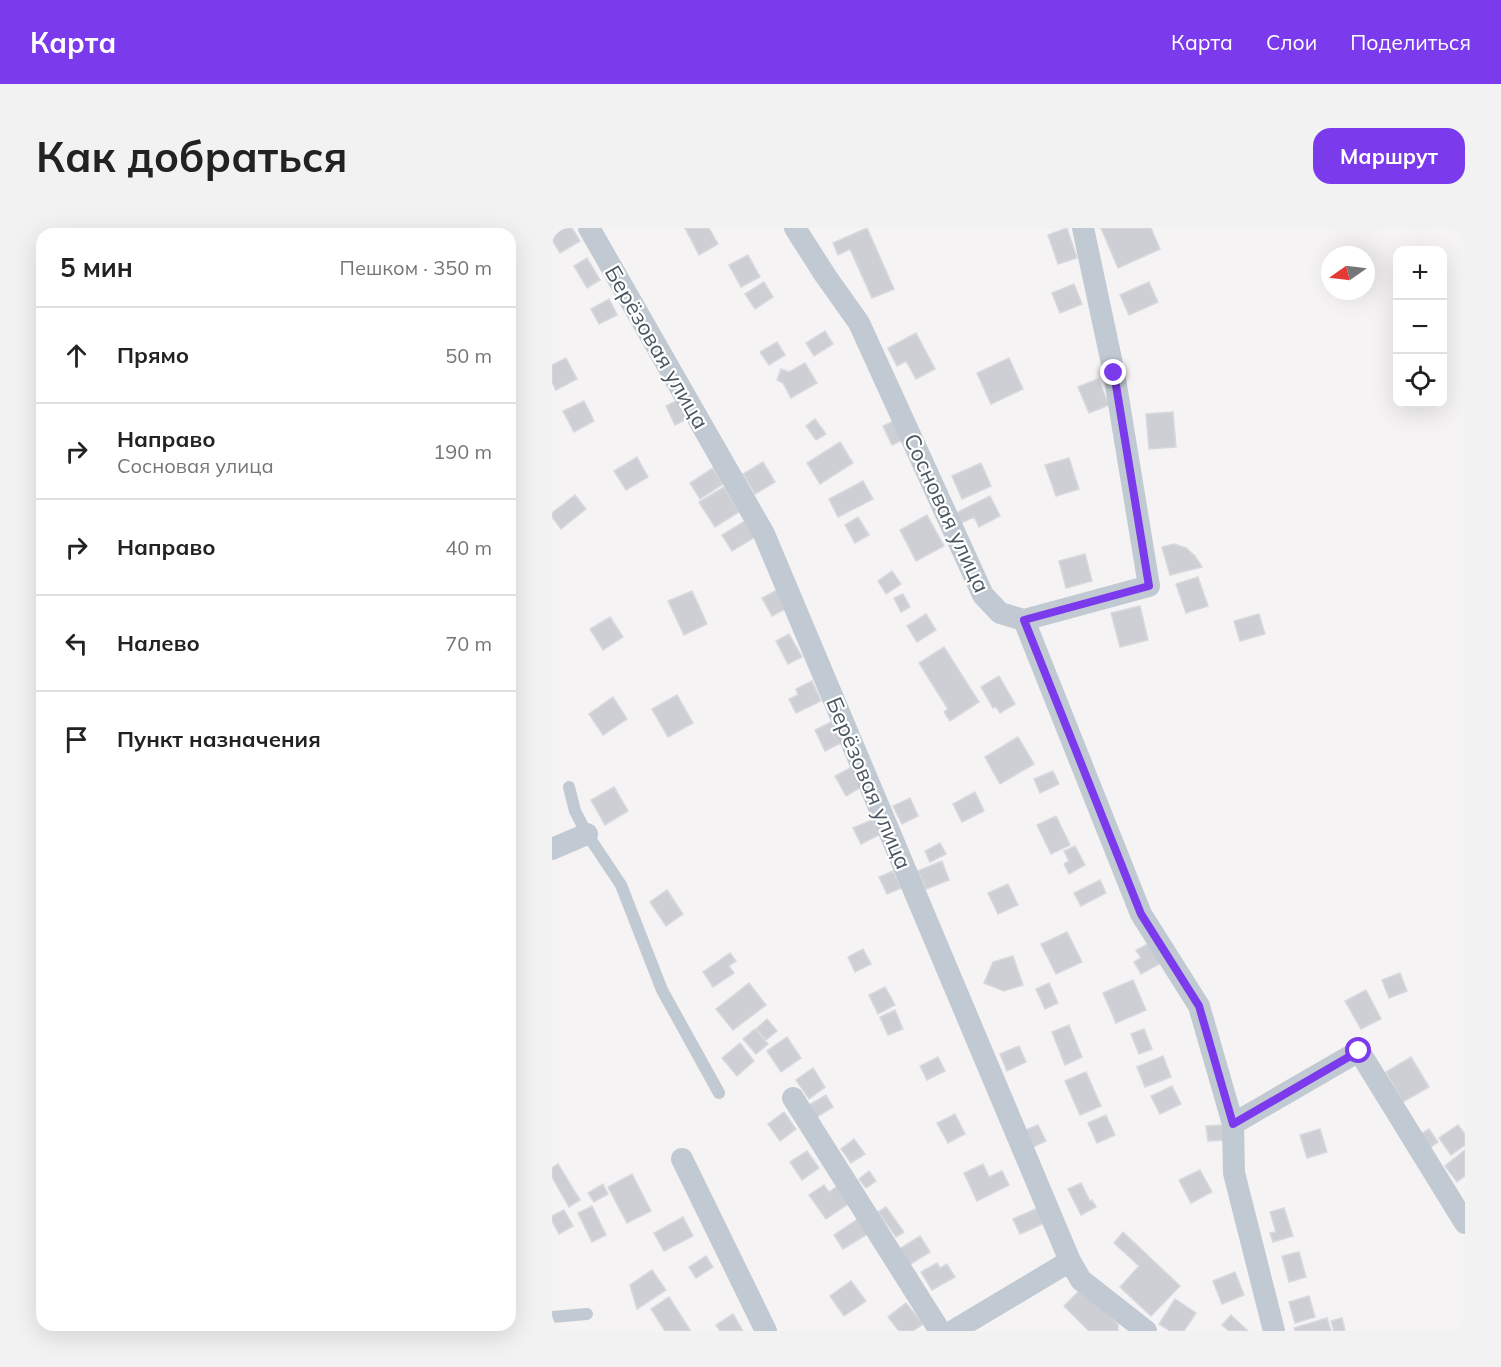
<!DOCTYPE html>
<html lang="ru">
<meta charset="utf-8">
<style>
body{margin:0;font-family:Mulish,sans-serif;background:#f2f2f2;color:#222}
.controls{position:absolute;right:18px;top:18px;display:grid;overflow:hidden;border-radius:12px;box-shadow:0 6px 24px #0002}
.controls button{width:54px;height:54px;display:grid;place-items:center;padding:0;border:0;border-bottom:2px solid #e0e0e0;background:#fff;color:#222;font:30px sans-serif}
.compass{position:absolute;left:769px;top:18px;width:54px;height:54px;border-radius:50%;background:#fff;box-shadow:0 6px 24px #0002;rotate:256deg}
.stop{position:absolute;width:18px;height:18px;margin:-14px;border:4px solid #7c3aed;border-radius:50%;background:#fff}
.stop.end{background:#7c3aed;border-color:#fff;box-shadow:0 2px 6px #0008}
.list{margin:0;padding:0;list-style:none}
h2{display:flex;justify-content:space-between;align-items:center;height:78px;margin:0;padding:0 24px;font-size:26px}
h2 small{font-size:20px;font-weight:400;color:#767676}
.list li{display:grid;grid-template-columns:39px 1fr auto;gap:18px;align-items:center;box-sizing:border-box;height:96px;padding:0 24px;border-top:2px solid #e0e0e0}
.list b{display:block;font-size:22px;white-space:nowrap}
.list p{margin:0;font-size:20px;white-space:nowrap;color:#767676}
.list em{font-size:20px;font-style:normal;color:#767676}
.icon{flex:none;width:33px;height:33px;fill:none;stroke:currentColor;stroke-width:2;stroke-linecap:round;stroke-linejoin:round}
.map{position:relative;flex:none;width:913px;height:1103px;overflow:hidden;border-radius:18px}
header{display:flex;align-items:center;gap:36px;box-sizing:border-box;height:84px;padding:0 30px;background:#7c3aed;color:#fff}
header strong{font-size:28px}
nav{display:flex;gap:33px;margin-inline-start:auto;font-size:21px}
.intro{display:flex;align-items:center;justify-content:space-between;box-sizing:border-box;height:144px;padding:0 36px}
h1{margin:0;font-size:42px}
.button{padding:15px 27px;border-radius:18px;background:#7c3aed;color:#fff;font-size:21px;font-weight:700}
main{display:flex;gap:36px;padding:0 36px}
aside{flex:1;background:#fff;border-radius:18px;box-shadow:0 6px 24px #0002}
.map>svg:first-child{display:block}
</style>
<header>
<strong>Карта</strong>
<nav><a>Карта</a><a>Слои</a><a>Поделиться</a></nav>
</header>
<div class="intro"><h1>Как добраться</h1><a class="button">Маршрут</a></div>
<main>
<aside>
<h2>5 мин<small>Пешком · 350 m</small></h2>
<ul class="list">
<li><svg class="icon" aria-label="ahead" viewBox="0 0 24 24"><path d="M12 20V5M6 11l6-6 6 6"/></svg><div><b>Прямо</b></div><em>50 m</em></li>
<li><svg class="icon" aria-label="right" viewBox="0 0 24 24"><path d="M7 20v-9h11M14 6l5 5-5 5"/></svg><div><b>Направо</b><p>Сосновая улица</p></div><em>190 m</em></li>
<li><svg class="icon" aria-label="right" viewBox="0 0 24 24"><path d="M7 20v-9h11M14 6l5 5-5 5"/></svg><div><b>Направо</b></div><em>40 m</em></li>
<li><svg class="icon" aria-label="left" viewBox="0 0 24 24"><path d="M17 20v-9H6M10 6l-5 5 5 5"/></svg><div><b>Налево</b></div><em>70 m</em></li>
<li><svg class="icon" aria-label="arrive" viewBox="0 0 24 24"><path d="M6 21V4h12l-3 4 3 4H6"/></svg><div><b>Пункт назначения</b></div></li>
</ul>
</aside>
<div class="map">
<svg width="913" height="1103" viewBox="0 0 913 1103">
<rect width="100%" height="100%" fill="#f5f3f3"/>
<!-- building -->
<path fill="#cdcfd5" stroke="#d7d9de" stroke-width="1.5" d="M0,0H20L28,13L8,25L0,12Z
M133,0H157L166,16L147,27Z
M315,0L342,61L320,70L298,21L286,27L281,15Z
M515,0L525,30L506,36L496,7Z
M549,0H599L608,21L566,40Z
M196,27L208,49L189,59L177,37Z
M35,30L48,52L35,60L22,38Z
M212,54L221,69L203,81L193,66Z
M597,54L606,74L577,87L568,67Z
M522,56L530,76L508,85L500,65Z
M57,71L65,87L47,96L39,81Z
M273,103L281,116L262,128L254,115Z
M364,105L383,141L364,151L354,133L345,138L336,120Z
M225,114L233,127L217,137L208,124Z
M14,130L25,151L4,162L0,154V137Z
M457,130L471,161L439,176L425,145Z
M253,135L265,155L239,170L231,155L225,152L229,141L237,144Z
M546,151L557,177L537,185L526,159Z
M128,171L137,190L123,197L114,178Z
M32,173L42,193L22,204L11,183Z
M621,184L624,219L597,221L594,186Z
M263,191L274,206L264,212L254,198Z
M344,192L353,211L340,217L331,198Z
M288,214L301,235L268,256L255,235Z
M85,229L96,249L74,262L62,243Z
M517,230L527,261L504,268L493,237Z
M211,234L223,254L203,266L191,246Z
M429,235L439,258L410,271L400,248Z
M161,240L171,256L148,271L138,255Z
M311,253L321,271L286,289L277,271Z
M172,259L187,284L163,299L147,274Z
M23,267L34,281L9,301L0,289V285Z
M438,268L448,288L427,299L422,289L407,296L402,286Z
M375,287L392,318L364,333L348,302Z
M306,289L317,307L303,315L293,297Z
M193,293L203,309L180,323L170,307Z
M622,316L634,320L643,328L650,339L618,347L610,319Z
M533,326L540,353L514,360L507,333Z
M340,343L349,356L334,366L326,353Z
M646,349L656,378L634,385L624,356Z
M227,361L237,379L220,388L210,370Z
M140,363L155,396L132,407L116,373Z
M351,366L358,379L349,384L342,370Z
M588,378L596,412L568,419L559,385Z
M374,386L384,402L365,414L355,398Z
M707,386L713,406L688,413L682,393Z
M58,389L71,409L51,422L38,401Z
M237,406L250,429L236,436L224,413Z
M392,419L427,474L398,493L392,484L396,481L367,435Z
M447,448L463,476L448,485L444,479L441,480L429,459Z
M260,453L269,473L244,485L237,471L246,467L244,461Z
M125,467L141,495L116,509L100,481Z
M61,469L75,491L51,507L37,486Z
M281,493L291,514L273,523L263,502Z
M466,509L482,536L448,556L433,529Z
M300,539L311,558L294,568L283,548Z
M501,543L507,556L488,565L482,551Z
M62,559L76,583L53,597L39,572Z
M423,564L432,583L410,594L401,576Z
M358,570L366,588L350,596L341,578Z
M504,588L518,617L499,626L485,597Z
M320,592L327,607L309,616L301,600Z
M388,615L394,626L378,634L373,623Z
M523,618L533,637L517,646L512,636L517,633L512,623Z
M390,633L397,652L374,661L366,643Z
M341,643L349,660L335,666L327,649Z
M548,652L554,665L529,678L522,665Z
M456,656L466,677L446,686L436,665Z
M115,662L131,686L114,698L98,674Z
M515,704L530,734L504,746L489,716Z
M598,715L609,735L589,746L582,734L589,730L584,722Z
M311,721L319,736L303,744L296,729Z
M178,725L184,733L177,738L182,745L161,759L151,744Z
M461,728L471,757L452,763L432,755L441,734Z
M848,745L855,763L837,770L830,752Z
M581,752L594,782L564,795L551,765Z
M197,755L214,777L181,802L164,781Z
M497,755L506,775L493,781L484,761Z
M333,759L343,777L326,786L317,767Z
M814,762L829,791L809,801L793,773Z
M343,782L351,801L336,807L328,789Z
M215,791L225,803L214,812L204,801Z
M517,797L530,829L513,837L500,804Z
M203,801L216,816L204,826L191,811Z
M592,801L600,821L587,826L579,806Z
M235,809L249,830L229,844L215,823Z
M188,815L202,833L185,848L170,830Z
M467,818L474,834L455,843L448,826Z
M611,828L619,849L593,859L585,839Z
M386,829L393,843L375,852L368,838Z
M859,829L877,859L851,874L834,844Z
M261,840L273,859L257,871L244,852Z
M534,844L549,878L528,887L513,853Z
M620,858L629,876L608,886L599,868Z
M274,867L281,879L265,889L257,877Z
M232,884L244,901L228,913L216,896Z
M403,886L413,906L396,915L385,895Z
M554,887L563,907L545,915L536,895Z
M486,897L494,913L481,919L474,902Z
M671,897L673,912L656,913L654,898Z
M906,897L913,906V917L899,927L887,910Z
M768,901L775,924L755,930L748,907Z
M877,901L886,914L876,921L867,907Z
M302,911L313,926L299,935L289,921Z
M913,922V948L905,954L893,938Z
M255,923L267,940L250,952L238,934Z
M6,936L28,972L17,979L0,949V940Z
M431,936L437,949L450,943L457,957L425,973L412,945Z
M648,942L660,964L639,975L627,952Z
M317,943L324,953L314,960L307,951Z
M80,946L99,983L75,995L56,959Z
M529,955L538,973L540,972L544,979L529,987L516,961Z
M51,956L56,966L42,974L36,965Z
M272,957L277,964L287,957L299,974L274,991L257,967Z
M40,978L54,1007L40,1014L26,985Z
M334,979L352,1004L344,1009L326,984Z
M488,979L495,994L468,1006L461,991Z
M732,980L741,1008L721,1014L718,1005L724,1004L718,984Z
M12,982L21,998L7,1006L0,993V988Z
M131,989L141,1008L112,1023L102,1005Z
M309,989L319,1004L291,1021L282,1007Z
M571,1004L628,1058L599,1088L568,1059L587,1038L562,1015Z
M368,1008L378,1024L354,1039L344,1023Z
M747,1024L754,1049L737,1054L730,1028Z
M154,1028L161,1039L144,1050L137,1039Z
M385,1035L388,1040L395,1036L403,1049L380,1062L369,1044Z
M100,1042L114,1062L85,1081L78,1057Z
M683,1044L692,1067L670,1076L661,1053Z
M299,1053L314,1073L292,1088L278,1068Z
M530,1060L566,1096V1103H537L512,1078Z
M757,1068L763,1089L743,1095L737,1074Z
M117,1069L138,1102L137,1103H113L99,1081Z
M623,1071L644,1085L632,1103H618L607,1096Z
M354,1075L371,1096L361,1103H347L336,1089Z
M181,1086L191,1103H168L164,1097Z
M679,1087L696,1103H677L670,1097Z
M775,1090L779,1103H743L742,1100Z
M790,1090L793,1103H782L779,1093Z"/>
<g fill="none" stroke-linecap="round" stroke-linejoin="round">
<!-- service -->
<path stroke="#c1cad2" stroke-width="12" d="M17,559L23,583L35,606L69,657L110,762L167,865
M0,1089L35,1086"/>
<!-- minor -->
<path stroke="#c1cad2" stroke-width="22" d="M37,0L212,306L518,1033L529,1052L594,1103
M243,0L273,47L307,95L431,367L448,385L472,392L589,686L647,778L681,896L682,945L722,1103
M472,392L597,358L562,145L531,0
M0,621L35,606
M241,870L388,1103
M681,896L807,823L913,995
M130,931L214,1103
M401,1103L518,1033"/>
</g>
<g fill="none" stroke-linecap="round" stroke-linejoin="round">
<!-- route -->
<path stroke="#7c3aed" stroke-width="8" d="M562,145L597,358L472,392L589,686L647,778L681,896L807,823"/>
</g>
<g text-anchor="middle" stroke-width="4.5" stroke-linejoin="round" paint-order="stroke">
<!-- street labels -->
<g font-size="22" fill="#4a5661" stroke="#fff">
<text transform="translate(105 119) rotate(60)" y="8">Берёзовая улица</text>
<text transform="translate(395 285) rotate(65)" y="8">Сосновая улица</text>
<text transform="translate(317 555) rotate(67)" y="8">Берёзовая улица</text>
</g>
</g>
</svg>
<div class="controls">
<button>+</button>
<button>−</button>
<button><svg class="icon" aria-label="locate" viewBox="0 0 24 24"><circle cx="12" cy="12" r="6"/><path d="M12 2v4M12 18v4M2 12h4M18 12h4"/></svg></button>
</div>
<svg class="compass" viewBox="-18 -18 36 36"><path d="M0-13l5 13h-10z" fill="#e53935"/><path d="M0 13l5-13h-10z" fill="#767676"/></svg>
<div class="stop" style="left:807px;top:823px"></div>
<div class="stop end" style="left:562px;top:145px"></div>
</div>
</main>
